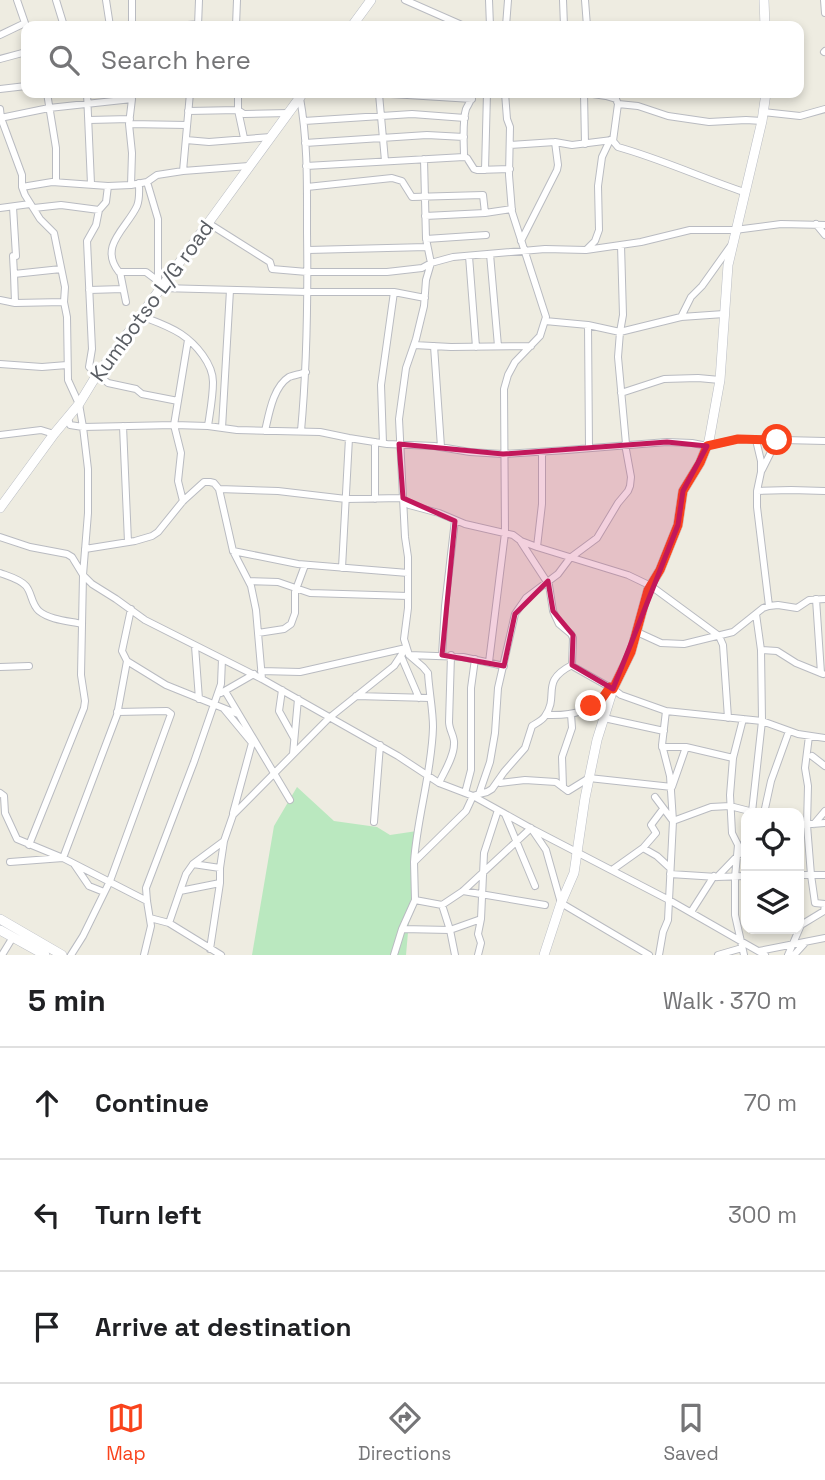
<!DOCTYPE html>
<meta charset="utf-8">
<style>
body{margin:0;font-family:"Space Grotesk",sans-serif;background:#f2f2f2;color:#202124}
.controls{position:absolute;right:21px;bottom:21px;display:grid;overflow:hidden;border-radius:14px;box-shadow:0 4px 10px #0003}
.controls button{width:63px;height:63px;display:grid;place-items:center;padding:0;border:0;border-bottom:2px solid #e0e0e0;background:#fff;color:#202124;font:35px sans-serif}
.stop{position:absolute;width:21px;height:21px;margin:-16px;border:5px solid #f9431c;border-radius:50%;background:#fff}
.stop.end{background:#f9431c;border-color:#fff;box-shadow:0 2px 7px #0008}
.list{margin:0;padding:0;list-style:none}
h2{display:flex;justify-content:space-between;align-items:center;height:91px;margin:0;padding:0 28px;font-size:30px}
h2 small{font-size:23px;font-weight:400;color:#757577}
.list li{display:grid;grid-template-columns:46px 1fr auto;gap:21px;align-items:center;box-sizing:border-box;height:112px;padding:0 28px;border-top:2px solid #e0e0e0}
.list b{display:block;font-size:26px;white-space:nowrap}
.list em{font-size:23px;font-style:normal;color:#757577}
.icon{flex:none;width:38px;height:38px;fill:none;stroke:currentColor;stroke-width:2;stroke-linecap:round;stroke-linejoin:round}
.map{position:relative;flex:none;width:825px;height:955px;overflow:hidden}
.search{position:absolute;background:#fff;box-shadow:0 4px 10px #0003;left:21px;right:21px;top:21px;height:77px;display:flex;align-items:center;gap:18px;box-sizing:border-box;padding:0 24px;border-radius:14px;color:#757577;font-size:26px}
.sheet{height:427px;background:#fff}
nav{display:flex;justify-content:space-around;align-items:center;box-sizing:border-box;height:98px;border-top:2px solid #e0e0e0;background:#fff;font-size:19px;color:#757577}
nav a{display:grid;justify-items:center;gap:4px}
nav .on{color:#f9431c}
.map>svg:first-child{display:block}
</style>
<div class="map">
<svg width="825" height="955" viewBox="0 0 825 955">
<rect width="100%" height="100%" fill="#eeece1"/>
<!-- green -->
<path fill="#bae8bf" d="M297,787L334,821L377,827L390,835L417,831L406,955H252L274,826Z"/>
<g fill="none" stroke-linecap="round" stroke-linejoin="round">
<!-- street casing -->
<g stroke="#b9bbc1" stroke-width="8">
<path id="street" d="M17,0L26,26
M56,0L64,26
M106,0L110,26
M405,0L464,26
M489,0L490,26
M563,0L564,26
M585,0L587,26
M824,0L825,13
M132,26V0
M178,26L198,24
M198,26L199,0
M236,26L237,0
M506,26L508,0
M0,35L25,23
M824,52L825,51
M0,59L26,52
M0,89L26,86
M47,93L56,148V182
M87,93L91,184
M238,93V110L244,138
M584,93L585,144
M586,93L606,96L616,99L618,104L613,141L618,147C661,159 702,178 744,192
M302,94H391L472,99
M379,94L385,161
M300,98C308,142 307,187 307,232C308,299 307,365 301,431
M618,104L638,106L668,116L709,122L746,120L762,121
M0,109L1,118L22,175V187L25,195L40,219L54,233L65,287L64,302L67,317L68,380L79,404L83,427L174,425L208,426L237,430L320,432L349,438L387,444L434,446L470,452L503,454L567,450L667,442L692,443L707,446L738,439L825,441
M188,111L238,110L244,114L289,113
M763,112L800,116L825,109
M0,118L49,108L132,99L129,124L132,153L131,185
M89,120L130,119
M304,121L412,114L465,118
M129,124L187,125
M186,140L209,142L271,137
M305,143L427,135L464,137
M510,145L555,142L572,145L612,140
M464,157C464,144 462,122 466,109C469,103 472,100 472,93
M424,159L426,239L431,263L426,280L424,306L416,339L406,368L399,419L405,537L408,557V608L404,639L409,655L423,667L428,673C429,691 433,710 433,727C432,772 417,817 414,862L466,811L473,796L479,794L490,762L495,733L498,688L515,614L526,598L558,574L570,558L597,538L618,503L628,491L630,486L631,477L625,444
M306,166L464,157L467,158L474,169L477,170L510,169
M485,170L487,93
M183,171L190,93
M147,182L158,219V281L161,288L307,292H394L425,298
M139,183C139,191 140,199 137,206C127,228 98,246 119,272H146L158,281
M108,186L106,202L99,210L96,225L87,241L92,349L89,367L108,383L136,389L142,394L178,401
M22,187L52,182L108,186L131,185L147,182L157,175L183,171L249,166
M307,187L392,178L402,181L412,197L483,195L485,213L512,209
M13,207L16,256H13L14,274
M0,208L30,204
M34,208L61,205L99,210
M425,216L485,213
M208,223L270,262L272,269L307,272H387L422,268L431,263L453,257L545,249L586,250L641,242L690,230H735L781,224L825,225
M816,224L825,235
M426,239L486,235
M521,241L557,170L558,165L555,142
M621,245L623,315L620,332L618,357L626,444
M587,249L595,241L599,230L598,186L602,157L610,140
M308,250L427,247
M490,254L498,346
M469,256L476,347
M120,272L126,302
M89,290L123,289
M0,300L15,303L64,302
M15,303L14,274L61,269
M141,316C154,321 169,326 181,334C196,344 213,364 213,382C213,397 210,412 208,426
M681,317L691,297L702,286L732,244
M545,321L588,325L620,332L681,317L724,314
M588,325L589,448
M414,345L451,347L531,346
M434,346L441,447
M0,364L42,367L67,365
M621,393L664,379L698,378L720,380
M123,426L128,542
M222,428L230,290
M265,431C269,414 273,387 289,377C294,375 301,374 306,372
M0,435L41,430L54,434
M756,440L761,461V472L757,491V507L769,606
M383,443L381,385L394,292
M762,470L777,440
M219,489L278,491L346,499L403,498L409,505L439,513L465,524L513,535L521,541L537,547L628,575L651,586L719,636L723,645L728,718
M757,491L791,490L825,491
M375,499V442
M183,501L178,481L181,453L174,425L188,340
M0,537L30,547L67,554L72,557L83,575L92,584L116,599L145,620L262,679L398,756L439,783L473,796L534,830L669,900L765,955
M521,542L549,585L553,611L559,624L571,634L573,638L572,665L574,667L613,689L621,695L666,711L762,721L798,734L825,738
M537,547L542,504V452
M85,549L135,541L152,536L158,532L183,501L204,482H210L214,483L219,489L233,551L251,586L256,610L262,679
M233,551L298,564L408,573
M342,568L349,438
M0,573C8,576 20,579 26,586C32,593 31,604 39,611C50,620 69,621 82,624
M249,581L278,582L310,593L408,596
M816,599L821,673
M637,632L661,643L684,644L733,632L763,608L769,606L778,605L797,608L809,600L825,599
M258,633L284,629L291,624L295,613V592L305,565
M195,646L199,699
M761,650L777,651L796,663L823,674
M409,655L463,657L504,666
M442,655L445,606L455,520
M401,656L419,698
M127,661L166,685L238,714
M489,662L505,533L504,389L508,375L515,362L540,336L546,317L512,212L509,175L510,127L507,119L505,93
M0,667L29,666
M261,671L300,672L406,648
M282,690L279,711L294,738
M225,691L290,800
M221,693L254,674
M356,696L430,698
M224,709L253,744
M546,715C574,716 593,712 610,687
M604,718L664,731
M743,719L733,758L730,795L732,833L738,845L735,877V915L744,955
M809,736L805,768L808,786L807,825L811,875L815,903L825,904
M662,747H686L733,758
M293,754L298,699
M812,756L825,766
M439,783C444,772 454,757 454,744C455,737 449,730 449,722L451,655
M500,783L525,780L556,782L568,791L589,778L672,787L686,747
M563,787L562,757L572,728L571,714
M0,793L4,796L5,813L17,839L63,858L147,901
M465,793L471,770V688L475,659
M479,794L487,792L492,789L504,772L525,748L532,726C536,723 542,721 545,716C560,695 539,682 572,665
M655,797L673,821L711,807L730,806L757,813
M752,812L762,721L761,650L756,614
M233,813L252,743
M764,813L771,781L789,731
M505,814L535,886
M374,822L380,745
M814,824L825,811
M799,825L825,823
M224,841L233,815L329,718L394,666L406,648
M29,845L84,708L85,701L81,675L83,575L88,513V469L83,427L70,425L68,418
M643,848L656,833L651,825L663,809
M10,862L63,858L117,715L127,661L122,651L131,609
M74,864L89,886L104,892
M193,864L224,841L220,868
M612,870L643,848L657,856L670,868
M670,874L717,877L746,876
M799,875H825
M717,877L742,851L746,838
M180,891L186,874L193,864L220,868V883
M463,891L545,905
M415,900L442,905L463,891L531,828L546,850L561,903L649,955
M442,905L450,930L455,955
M691,912L714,876
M150,918L169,923L221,955
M169,923L180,891L220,883L210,949
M402,929L450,930L481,919L484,853L498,810
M759,951L825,938
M2,955L13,937
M71,955L83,936L110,881L171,714L167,711L117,712
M144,955L151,926L147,901L146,888L194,762L221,684L222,659
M394,955L402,929L415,900L414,862
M478,955L481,943L478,934L481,919
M659,955L663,932L668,920L673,821L670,776L662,745L666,711
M718,955L742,948
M788,955L801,925L824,911L825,905
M794,955L804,944"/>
</g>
<!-- secondary casing -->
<g stroke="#babdc4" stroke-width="10">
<path id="secondary" d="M764,0L765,26
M352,26L371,0
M0,508L54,434L79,404L93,381L303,93
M0,919L62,955
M0,930L45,955
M544,955L561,903L574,873L585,798L597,740L613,689L631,652L648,590L660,570L678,525L683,491L700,463L709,441L720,380L728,265L762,121L766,93"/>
</g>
<!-- street -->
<use href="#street" stroke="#fff" stroke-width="6"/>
<!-- secondary -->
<use href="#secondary" stroke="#fff" stroke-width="9"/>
</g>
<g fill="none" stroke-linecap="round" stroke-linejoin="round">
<!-- route -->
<path stroke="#f9431c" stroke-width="9" d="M591,706L601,700L610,687L613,689L631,652L648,590L660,570L678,525L683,491L700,463L707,446L738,439L777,440"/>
</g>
<!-- marked area -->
<path fill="#c2185b" fill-opacity="0.2" stroke="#c2185b" stroke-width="5" stroke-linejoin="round" d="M667,442L707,446L683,491L678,525L613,689L572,665L573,635L553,611L548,581L515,614L504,666L442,655L455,521L403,498L399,444L503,454Z"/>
<g text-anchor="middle" stroke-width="6" stroke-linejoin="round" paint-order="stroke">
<!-- street labels -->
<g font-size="21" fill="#595d63" stroke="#fff">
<text transform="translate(152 301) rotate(-54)" y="7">Kumbotso L/G road</text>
</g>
</g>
</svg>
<div class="controls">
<button><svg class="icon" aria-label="locate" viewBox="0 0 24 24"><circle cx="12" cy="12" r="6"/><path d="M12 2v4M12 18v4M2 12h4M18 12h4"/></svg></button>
<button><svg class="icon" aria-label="layers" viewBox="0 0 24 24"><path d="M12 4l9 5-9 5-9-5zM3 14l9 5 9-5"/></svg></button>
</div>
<div class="stop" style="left:777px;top:440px"></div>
<div class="stop end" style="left:591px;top:706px"></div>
<div class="search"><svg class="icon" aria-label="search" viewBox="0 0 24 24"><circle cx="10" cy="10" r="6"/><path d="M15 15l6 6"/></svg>Search here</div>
</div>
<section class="sheet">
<h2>5 min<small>Walk · 370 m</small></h2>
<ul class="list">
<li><svg class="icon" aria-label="ahead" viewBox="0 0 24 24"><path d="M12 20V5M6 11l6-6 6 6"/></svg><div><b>Continue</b></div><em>70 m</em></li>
<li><svg class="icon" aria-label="left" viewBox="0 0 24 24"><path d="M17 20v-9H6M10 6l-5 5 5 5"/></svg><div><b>Turn left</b></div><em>300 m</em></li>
<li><svg class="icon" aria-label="arrive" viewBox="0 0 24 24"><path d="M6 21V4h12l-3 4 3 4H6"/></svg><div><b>Arrive at destination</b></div></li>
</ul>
</section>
<nav>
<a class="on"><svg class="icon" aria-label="map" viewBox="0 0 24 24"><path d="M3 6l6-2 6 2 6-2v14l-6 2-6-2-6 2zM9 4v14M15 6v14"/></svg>Map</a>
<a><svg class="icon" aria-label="directions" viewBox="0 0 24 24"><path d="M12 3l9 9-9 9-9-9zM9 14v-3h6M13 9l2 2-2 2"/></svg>Directions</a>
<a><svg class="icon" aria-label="saved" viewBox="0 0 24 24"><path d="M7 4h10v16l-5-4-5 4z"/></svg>Saved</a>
</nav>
